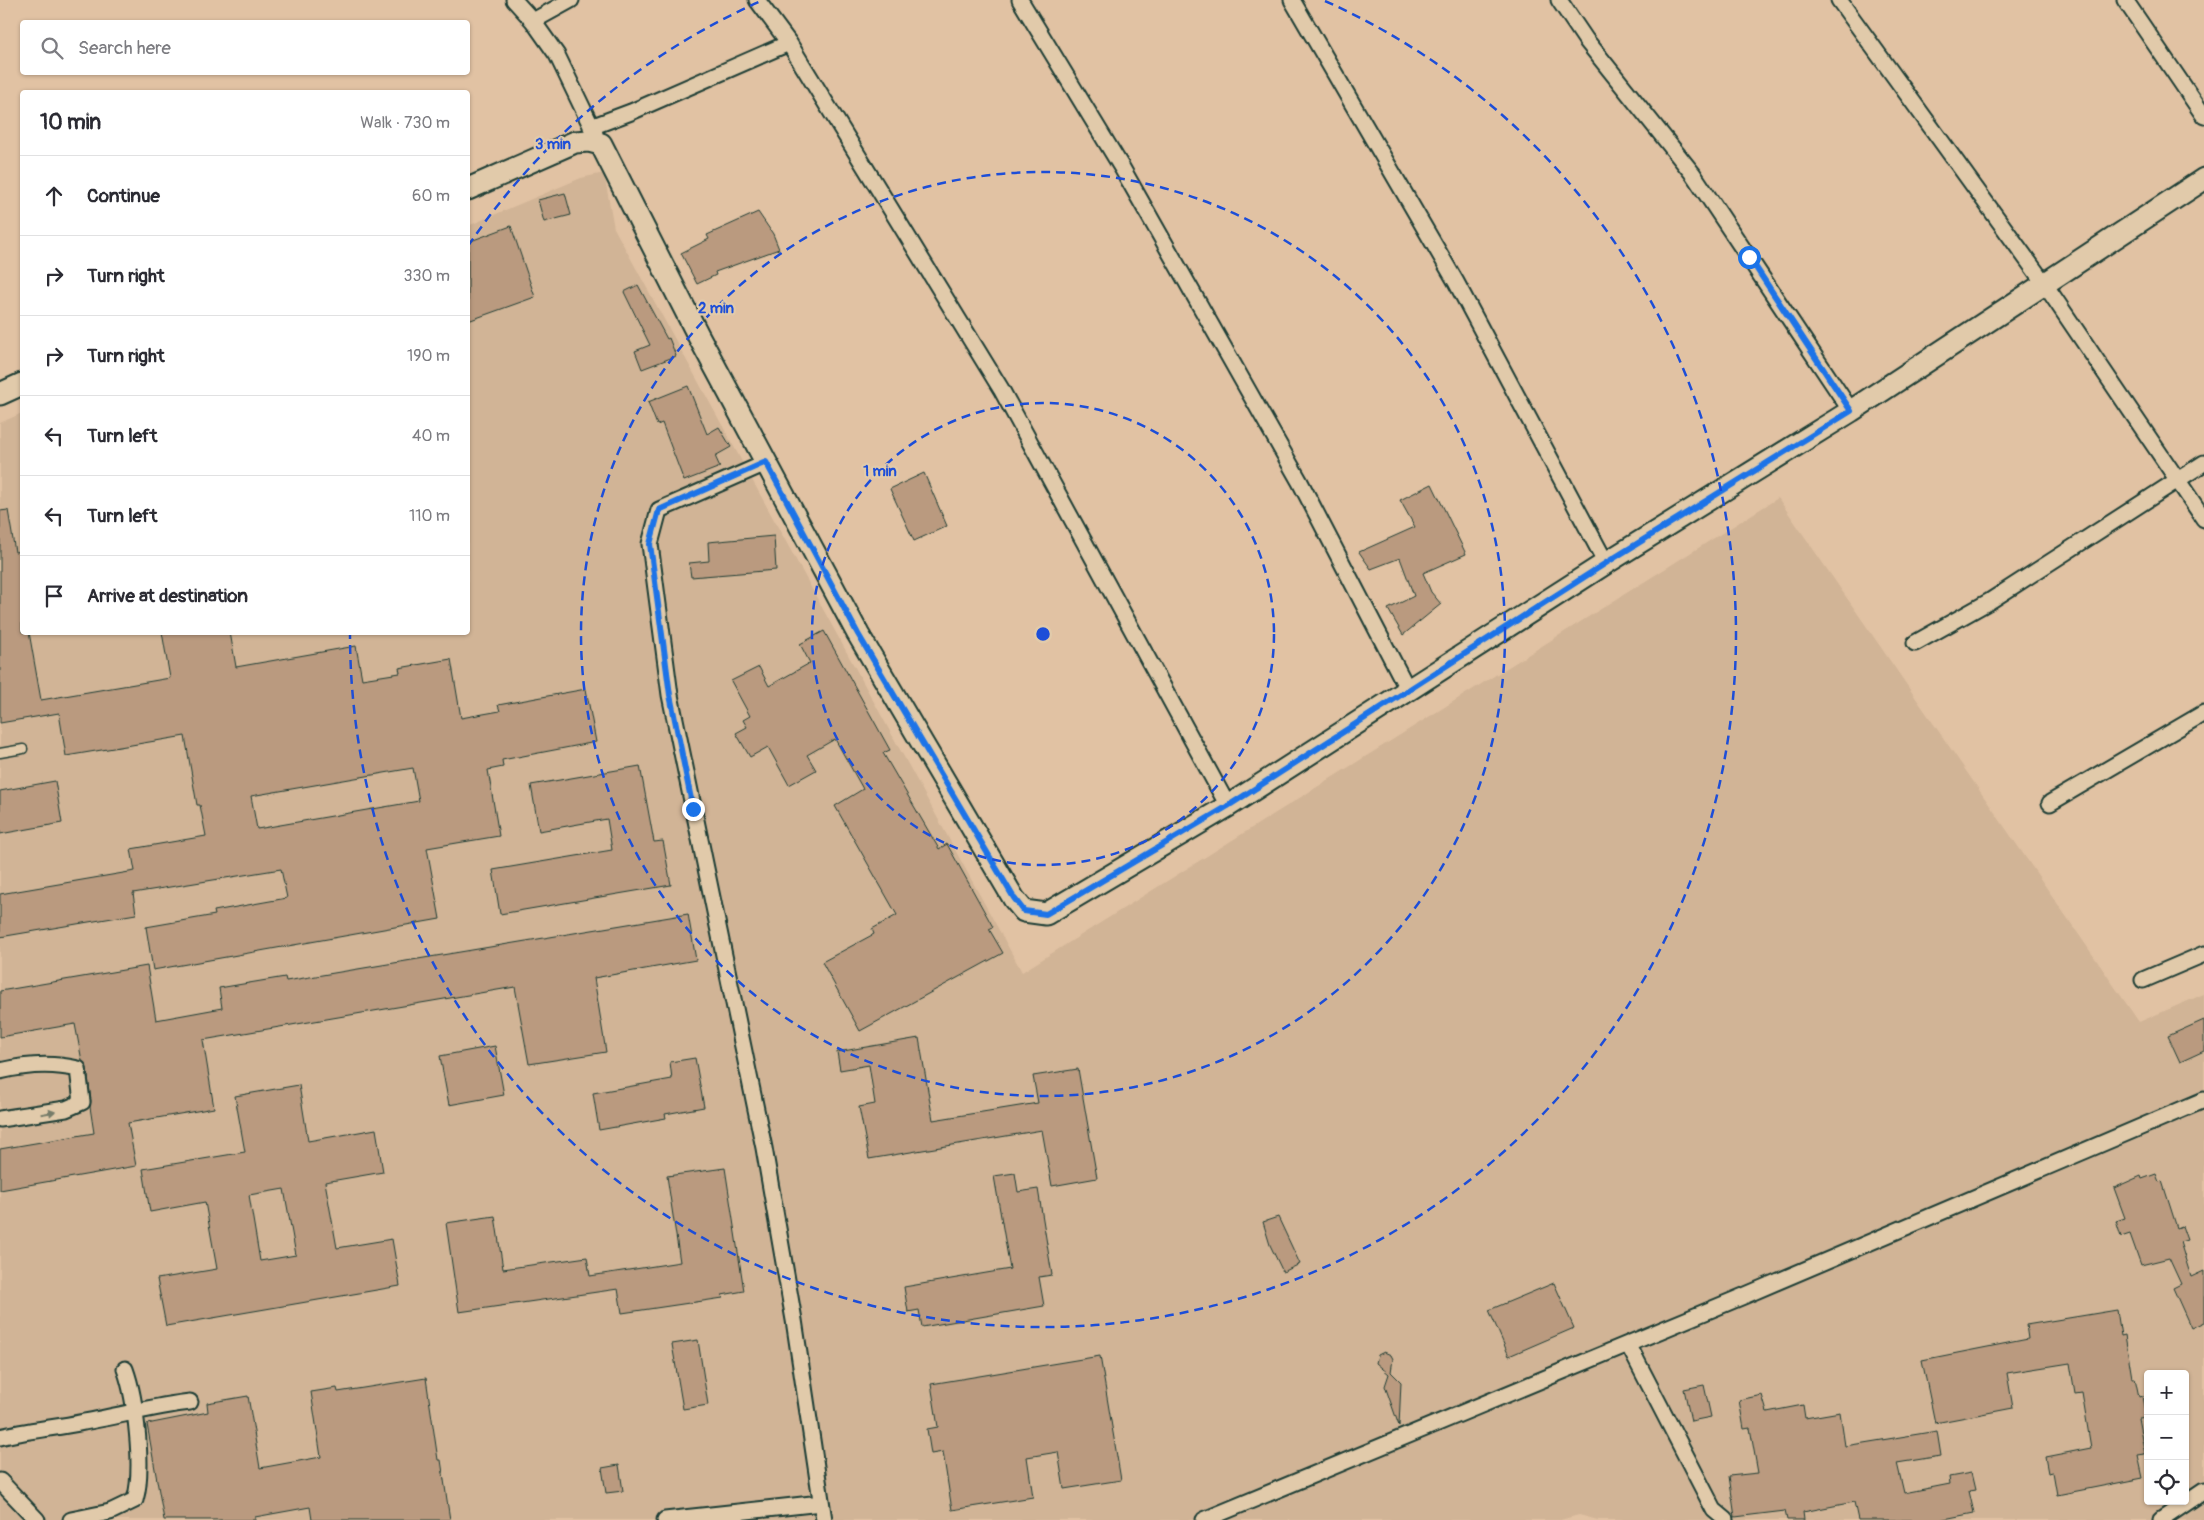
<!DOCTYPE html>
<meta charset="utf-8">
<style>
body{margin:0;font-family:Pangolin,sans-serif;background:#f2f2f3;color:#2b2b33}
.controls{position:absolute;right:15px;bottom:15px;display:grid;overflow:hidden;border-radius:5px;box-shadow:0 1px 4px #0004}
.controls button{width:45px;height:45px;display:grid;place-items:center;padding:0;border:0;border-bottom:1px solid #e1e1e2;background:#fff;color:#2b2b33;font:25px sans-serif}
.stop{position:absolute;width:15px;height:15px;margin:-11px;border:4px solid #1a73e8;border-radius:50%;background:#fff}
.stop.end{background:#1a73e8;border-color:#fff;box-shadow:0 1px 5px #0008}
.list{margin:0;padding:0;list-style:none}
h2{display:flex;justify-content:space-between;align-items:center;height:65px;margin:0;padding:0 20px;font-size:21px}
h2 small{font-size:16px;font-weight:400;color:#7c7c81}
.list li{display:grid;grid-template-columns:32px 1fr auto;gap:15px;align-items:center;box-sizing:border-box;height:80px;padding:0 20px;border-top:1px solid #e1e1e2}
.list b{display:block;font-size:19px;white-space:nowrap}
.list em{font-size:16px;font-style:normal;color:#7c7c81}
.icon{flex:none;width:28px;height:28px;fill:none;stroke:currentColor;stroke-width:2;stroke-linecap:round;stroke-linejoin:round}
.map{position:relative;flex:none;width:2204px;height:1520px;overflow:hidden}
.search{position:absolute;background:#fff;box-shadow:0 1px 4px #0004;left:20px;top:20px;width:450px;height:55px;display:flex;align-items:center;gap:12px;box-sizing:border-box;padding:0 18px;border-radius:5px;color:#7c7c81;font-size:19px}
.panel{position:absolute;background:#fff;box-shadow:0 1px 4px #0004;left:20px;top:90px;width:450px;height:545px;border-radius:5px}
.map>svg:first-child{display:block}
</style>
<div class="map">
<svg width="2204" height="1520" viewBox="0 0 2204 1520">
<rect width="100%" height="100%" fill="#e1c2a3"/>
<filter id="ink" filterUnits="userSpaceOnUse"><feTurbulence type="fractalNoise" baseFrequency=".02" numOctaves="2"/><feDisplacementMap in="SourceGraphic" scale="10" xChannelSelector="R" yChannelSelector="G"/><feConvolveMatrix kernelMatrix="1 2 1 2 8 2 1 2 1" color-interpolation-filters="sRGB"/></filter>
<g filter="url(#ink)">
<!-- built -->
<path fill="#d1b496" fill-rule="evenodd" d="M604,173L614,228L1022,972L1778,498L2139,1022L2204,994V1520H1598L1579,1515L1560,1520H0V423L22,413V632H468V226L581,178ZM2148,1374H2185V1501H2148Z"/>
<!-- building -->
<path fill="#ba9a7f" stroke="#1f3d34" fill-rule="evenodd" d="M565,193L571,215L544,222L538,200Z
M758,212L773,234L779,249L715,272L716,275L697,284L681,253L709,239L707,235Z
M511,226L535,297L468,321V242Z
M638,285L667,339L669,338L676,356L642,369L635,351L650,345L624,292Z
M688,386L707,434L719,427L731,447L715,456L720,467L684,481L662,423L657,425L648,402Z
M924,473L947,526L914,541L890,489Z
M1432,484L1466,554L1423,573L1431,592L1441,604L1403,635L1388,609L1414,596L1400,558L1371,569L1359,552L1415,527L1400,500Z
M8,510L15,552L22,551V632H29L41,700L170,678L162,632H230L236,667L356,646L362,679L400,673L399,668L451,659L461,718L500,711L498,705L586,689L596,742L502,760L503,767L488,770L499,836L427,848L440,919L153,970L146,927L215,915L214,911L287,898L281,869L133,893L136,914L0,937V894L135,871L131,849L206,836L200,805H197L185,736L66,756L59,713L0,723V511ZM413,768L419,801L257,829L251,796Z
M774,536L776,570L691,577L689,563L709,561L708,542Z
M824,631L890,750L883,753L939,849L947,844L993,927L989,929L1003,953L860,1031L822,962L874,934L872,929L897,915L835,806L863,789L835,739L807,755L816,770L789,785L768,747L750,757L736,733L747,727L743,720L750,716L731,681L759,667L769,686L810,663L800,644Z
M640,766L654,842L663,841L671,885L500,914L493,870L612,850L607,819L539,831L531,785Z
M55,781L62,823L0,834V791Z
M688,914L696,960L594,978L606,1052L529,1064L515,987L203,1040L214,1108L128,1123L136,1166L0,1190V1149L94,1133L90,1107L91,1101L87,1068L82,1061L75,1024L0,1037V991L147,966L156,1020L222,1008L219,988L285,977L286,981Z
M2204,1020V1051L2180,1062L2168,1036Z
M919,1038L933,1120L1038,1103L1033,1076L1078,1069L1097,1178L1052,1186L1042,1130L869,1159L859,1107L875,1104L869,1065L840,1070L837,1052Z
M495,1046L504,1095L449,1105L440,1056Z
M695,1058L704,1107L665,1114L666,1118L599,1130L593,1093L672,1079L670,1062Z
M299,1085L308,1141L376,1129L383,1172L325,1182L337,1248L392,1239L400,1286L166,1326L157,1279L217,1269L205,1202L150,1212L143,1169L245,1152L235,1096ZM284,1189L296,1255L260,1261L249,1195Z
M725,1168L744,1291L722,1295L723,1298L622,1313L618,1289L459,1312L446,1223L495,1216L503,1269L587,1257L590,1276L680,1262L667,1176Z
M1015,1173L1018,1192L1038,1189L1052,1275L1039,1277L1044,1306L922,1327L919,1310L908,1312L904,1287L1010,1269L994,1176Z
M2156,1174L2159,1182L2162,1181L2177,1228L2182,1226L2187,1240L2180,1242L2191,1277L2204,1271V1322L2191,1328L2173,1288L2181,1284L2169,1258L2141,1265L2130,1234L2121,1237L2116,1221L2125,1218L2114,1188L2141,1176L2142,1179Z
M1278,1217L1300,1264L1283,1272L1270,1245L1263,1222Z
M1554,1283L1574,1328L1509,1356L1489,1310Z
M2117,1310L2121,1336L2125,1335L2132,1378H2135L2139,1397L2142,1396L2146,1417L2138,1418L2145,1454L2138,1455L2143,1478L2057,1495L2053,1472L2048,1473L2045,1457L2091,1448L2082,1393L2075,1394L2070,1363L2007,1373L2013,1408L1935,1423L1922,1360L2028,1339L2026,1325Z
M698,1340L708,1405L683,1409L672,1344Z
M1384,1352L1391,1355L1393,1359L1391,1372L1401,1382L1399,1426L1385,1386L1389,1374L1376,1363L1378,1355Z
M1100,1356L1121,1480L1064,1489L1058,1452L1027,1457L1033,1497L952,1510L943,1452L931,1454L927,1429L938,1427L931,1384Z
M426,1378L438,1460H441L450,1520H312L310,1507L255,1517V1520H164L147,1424L208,1412L207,1403L248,1396L260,1468L321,1457L311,1392L337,1388L338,1392Z
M1704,1385L1711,1417L1691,1421L1684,1389Z
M1762,1395L1767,1412L1803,1405L1805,1418L1840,1412L1845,1446L1937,1431L1941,1456L1897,1463L1904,1493L1950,1484L1949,1477L1971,1473L1975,1490L1969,1491L1974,1513L1939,1520H1858L1854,1502L1803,1512L1804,1520H1787L1785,1511L1735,1517L1729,1476L1758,1473L1750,1428L1744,1429L1739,1400Z
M619,1465L623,1491L606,1493L602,1468Z"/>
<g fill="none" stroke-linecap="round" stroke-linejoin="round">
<!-- lane casing -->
<g stroke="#1f3d34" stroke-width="11">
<path id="lane" d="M0,753L23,749"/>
</g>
<!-- street casing -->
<g stroke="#1f3d34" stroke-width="19">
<path id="street" d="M514,0L533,21L557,55L595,134
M757,0L789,43L1001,389L1228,806
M1020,0L1122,168L1300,482L1408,690
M1292,0L1456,282L1606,563
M1559,0L1586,40L1693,174L1851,411
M1839,0L2044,283L2204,519
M2125,0L2204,116
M533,21L571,0
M591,127L631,112L789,43
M766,463L659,510L650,544L670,695L764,1148L794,1320L824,1520
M1915,643L1990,601L2204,463
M2050,803L2204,713
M2143,980L2204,954
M0,1071C24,1065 53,1063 78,1069L82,1102L66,1109L0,1119
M1628,1344L1714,1510L1726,1520
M0,1437C28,1430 56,1428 84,1422C120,1416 154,1406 190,1402
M0,1481L37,1520
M71,1520L110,1512L135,1500C144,1470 136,1399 125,1369
M665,1520L821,1503
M1204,1520L1746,1295L2204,1100
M2161,1520L2204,1491"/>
</g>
<!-- secondary casing -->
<g stroke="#1f3d34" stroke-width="25">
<path id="secondary" d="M468,189L575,142L589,141L601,144L698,335L858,634L1014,899L1024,911L1046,914L1228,806L1606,563L1851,411L2204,179
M0,394L22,384"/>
</g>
<!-- lane -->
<use href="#lane" stroke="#e1caaa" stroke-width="8"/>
<!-- street -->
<use href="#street" stroke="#e1caaa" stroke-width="15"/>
<!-- secondary -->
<use href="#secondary" stroke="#e1caaa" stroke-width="21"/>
</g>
<!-- one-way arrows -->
<defs><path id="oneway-solid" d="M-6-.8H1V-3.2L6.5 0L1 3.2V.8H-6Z" transform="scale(1.25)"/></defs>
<use fill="#767c69" href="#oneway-solid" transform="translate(48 1113) rotate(-10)"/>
</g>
<g fill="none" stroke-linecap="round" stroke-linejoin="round" filter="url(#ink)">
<!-- route -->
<path stroke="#1a73e8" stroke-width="6" d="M693,809L670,695L650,544L659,510L766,462L858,634L1014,898L1024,911L1046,914L1228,806L1606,563L1851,411L1749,257"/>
</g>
<!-- distance rings -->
<g fill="none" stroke="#1d4ed8" stroke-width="2.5" stroke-dasharray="9 6">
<circle cx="1043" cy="634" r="231"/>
<circle cx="1043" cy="634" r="462"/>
<path d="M468 246A693 693 0 0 1 761 1M1325 1A693 693 0 1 1 350 634"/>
</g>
<circle cx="1043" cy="634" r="8" fill="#1d4ed8" stroke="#e1caaa" stroke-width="2.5"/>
<g font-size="15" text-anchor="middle" font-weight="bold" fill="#1d4ed8" stroke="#e1caaa" stroke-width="4.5" stroke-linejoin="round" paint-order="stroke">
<text x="553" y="149">3 min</text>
<text x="716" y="313">2 min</text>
<text x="880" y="476">1 min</text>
</g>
</svg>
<div class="controls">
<button>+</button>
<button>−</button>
<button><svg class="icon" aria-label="locate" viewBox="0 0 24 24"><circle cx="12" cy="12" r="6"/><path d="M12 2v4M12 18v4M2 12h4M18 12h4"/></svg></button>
</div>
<div class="stop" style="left:1749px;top:257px"></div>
<div class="stop end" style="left:693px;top:809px"></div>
<div class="search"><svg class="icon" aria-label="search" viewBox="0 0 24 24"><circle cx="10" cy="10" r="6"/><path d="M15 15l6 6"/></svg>Search here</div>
<section class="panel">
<h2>10 min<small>Walk · 730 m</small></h2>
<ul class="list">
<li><svg class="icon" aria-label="ahead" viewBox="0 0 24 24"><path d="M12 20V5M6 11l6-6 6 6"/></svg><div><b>Continue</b></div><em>60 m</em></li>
<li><svg class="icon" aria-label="right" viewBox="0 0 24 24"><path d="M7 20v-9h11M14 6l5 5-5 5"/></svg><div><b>Turn right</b></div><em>330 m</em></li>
<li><svg class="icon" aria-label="right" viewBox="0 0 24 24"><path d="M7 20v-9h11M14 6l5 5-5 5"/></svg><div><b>Turn right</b></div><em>190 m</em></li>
<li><svg class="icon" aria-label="left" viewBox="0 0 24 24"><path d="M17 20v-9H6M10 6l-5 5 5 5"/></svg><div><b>Turn left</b></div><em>40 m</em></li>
<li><svg class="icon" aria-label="left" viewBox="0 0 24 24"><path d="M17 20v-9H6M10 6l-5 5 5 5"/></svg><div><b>Turn left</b></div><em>110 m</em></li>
<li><svg class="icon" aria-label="arrive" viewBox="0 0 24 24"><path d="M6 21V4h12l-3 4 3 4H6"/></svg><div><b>Arrive at destination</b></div></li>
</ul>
</section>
</div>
